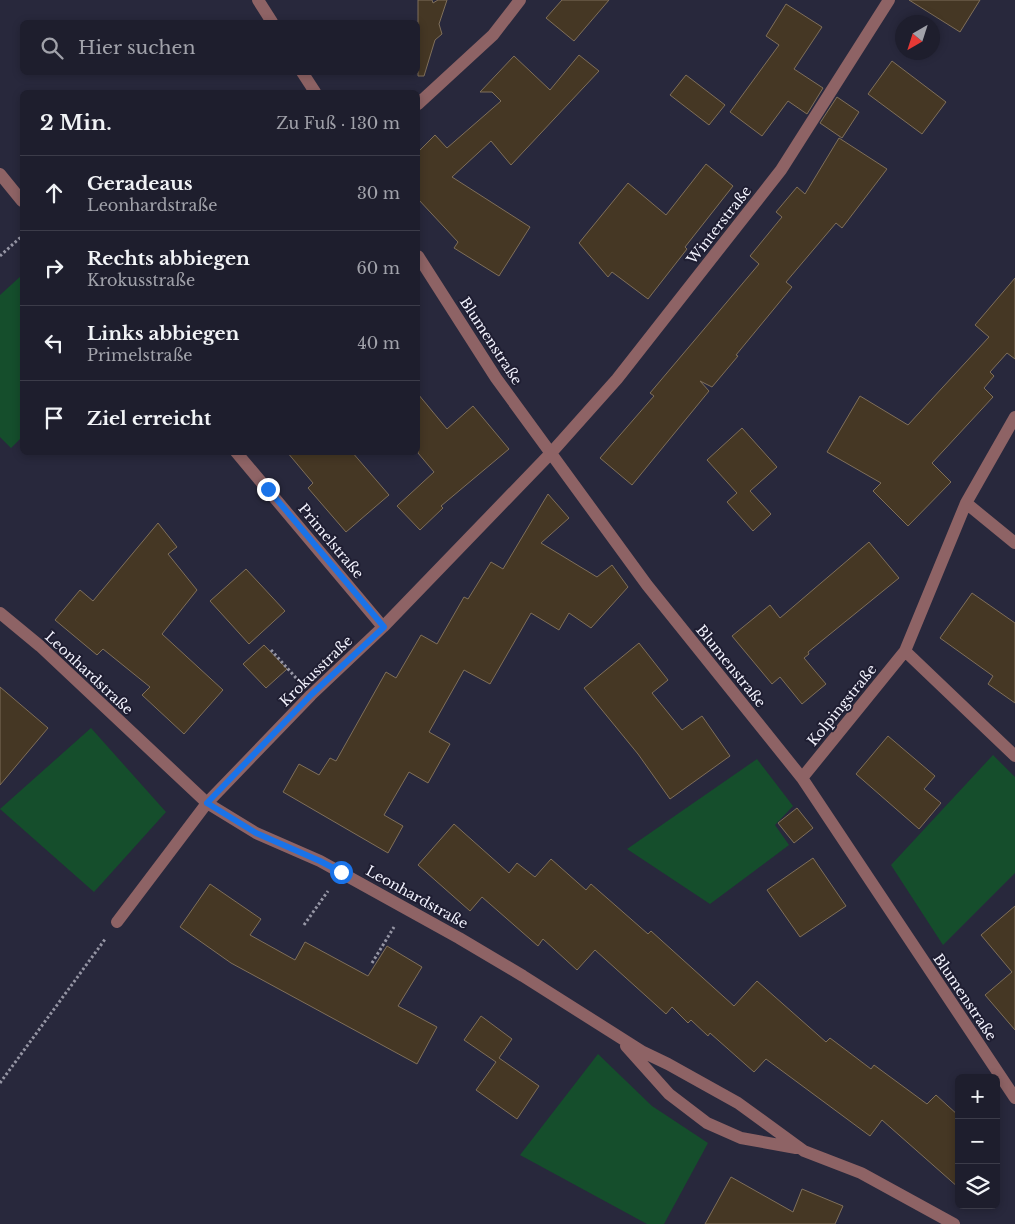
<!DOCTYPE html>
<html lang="de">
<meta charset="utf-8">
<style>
body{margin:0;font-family:"Libre Baskerville",serif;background:#262735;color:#f1f3f6}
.controls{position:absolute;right:15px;bottom:15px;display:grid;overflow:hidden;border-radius:8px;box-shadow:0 2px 8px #0003}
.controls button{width:45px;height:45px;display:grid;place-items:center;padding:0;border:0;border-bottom:1px solid #3c3c49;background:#1e1e2d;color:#f1f3f6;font:25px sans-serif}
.compass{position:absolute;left:895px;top:15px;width:45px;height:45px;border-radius:50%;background:#1e1e2d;box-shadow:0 2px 8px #0003;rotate:219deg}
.stop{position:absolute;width:15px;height:15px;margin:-11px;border:4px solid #1a73e8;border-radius:50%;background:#fff}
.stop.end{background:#1a73e8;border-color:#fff;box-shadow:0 1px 5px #0008}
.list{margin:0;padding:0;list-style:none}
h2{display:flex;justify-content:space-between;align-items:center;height:65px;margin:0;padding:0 20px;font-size:21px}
h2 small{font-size:16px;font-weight:400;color:#a1a2aa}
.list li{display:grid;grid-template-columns:32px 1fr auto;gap:15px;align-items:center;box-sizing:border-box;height:75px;padding:0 20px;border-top:1px solid #3c3c49}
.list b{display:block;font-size:19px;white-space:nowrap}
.list p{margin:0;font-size:16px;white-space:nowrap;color:#a1a2aa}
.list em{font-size:16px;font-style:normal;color:#a1a2aa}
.icon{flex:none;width:28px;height:28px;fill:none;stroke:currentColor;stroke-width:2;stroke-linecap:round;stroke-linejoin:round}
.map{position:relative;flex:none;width:1015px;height:1224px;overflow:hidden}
.search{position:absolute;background:#1e1e2d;box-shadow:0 2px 8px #0003;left:20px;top:20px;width:400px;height:55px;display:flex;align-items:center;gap:12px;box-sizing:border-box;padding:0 18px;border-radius:8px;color:#a1a2aa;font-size:19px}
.panel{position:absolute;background:#1e1e2d;box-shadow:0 2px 8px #0003;left:20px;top:90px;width:400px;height:365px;border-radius:8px}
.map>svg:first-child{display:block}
</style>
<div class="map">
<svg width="1015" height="1224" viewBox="0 0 1015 1224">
<rect width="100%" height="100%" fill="#28283c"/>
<!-- green -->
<path fill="#154e2c" d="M22,275V437L11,448L0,437V295Z
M91,728L166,812L94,892L0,809Z
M993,755L1015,777V873L943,945L891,865Z
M757,759L793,806L775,825L789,845L710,904L627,849Z
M598,1054L652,1106L708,1143L664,1224H647L520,1155Z"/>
<!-- building -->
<path fill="#453724" stroke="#7f6f5a" d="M418,0H432L433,3L438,0H447L439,24L442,34L435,40L424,76H418Z
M562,0H609L574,41L546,18Z
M909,0H980L960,32Z
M786,4L822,27L794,69L823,88L807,114L788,101L762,136L730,112L779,45L766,36Z
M579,55L599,71L511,165L491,141L452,177L530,227L499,276L454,248L458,242L418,199V152L435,135L447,148L501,101L492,92H480L514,56L550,90Z
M892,61L946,102L922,134L868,94Z
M686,75L725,105L709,125L670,95Z
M837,97L859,112L842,138L820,123Z
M839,138L887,169L842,228L836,223L786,282L792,287L736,355L738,356L712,387L700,381L709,391L632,485L600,458L654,396L650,393L759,264L750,256L782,217L776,212L797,187L805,194Z
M706,164L733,186L685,247L687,249L648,299L612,272L608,277L579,243L628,183L666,215Z
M1015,278V359L1007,353L990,372L994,376L984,388L993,397L932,463L951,482L908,526L873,491L881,483L827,452L860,396L908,425L989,337L975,325Z
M418,394L447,429L473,406L509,449L441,506L443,508L420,530L397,506L434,472L418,453Z
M742,428L777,467L750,491L771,514L753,531L727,502L737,493L707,460Z
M287,452H352L389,495L346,532L308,488L313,483Z
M548,494L569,518L541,543L597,577L612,565L628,587L591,628L569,613L559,630L531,613L490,684L464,670L429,732L450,744L428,783L409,772L384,815L403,826L388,853L283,792L299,764L319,775L330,758L336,761L386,672L396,678L421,635L437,644L464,597L468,599L491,562L503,569Z
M158,523L177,547L168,554L197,590L162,634L223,690L184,734L142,695L150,687L103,649L97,655L55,620L80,590L93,601Z
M869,542L899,578L808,652L809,654L804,658L826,684L802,704L780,677L772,684L732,636L770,605L780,618Z
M246,569L285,611L249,644L210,601Z
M972,593L1015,623V703L988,684L993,676L940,638Z
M639,643L668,680L652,693L682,730L702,716L730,756L670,799L638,754L584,688Z
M264,645L287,669L266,688L243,664Z
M0,687L48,728L0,785Z
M888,736L935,776L924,789L941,803L919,829L856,774Z
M797,808L813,828L794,843L778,823Z
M454,824L509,873L517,863L535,877L551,859L586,890L591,884L648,934L651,931L734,1006L757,981L826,1042L830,1038L871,1069L874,1065L927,1104L936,1095L959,1116V1188L882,1120L870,1136L766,1059L754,1072L710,1033L708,1036L691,1020L688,1023L672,1007L666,1014L595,950L577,970L543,939L538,946L482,897L470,911L418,865Z
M813,858L846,906L800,937L767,890Z
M210,884L261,919L250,935L295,960L305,942L368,976L387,946L422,967L398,1006L437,1027L417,1064L231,963L180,927Z
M1015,906V1030L985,995L1012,972L981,935Z
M481,1016L512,1039L499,1058L539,1086L517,1119L476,1090L496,1062L464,1040Z
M731,1177L793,1212L802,1189L843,1206L835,1224H705Z"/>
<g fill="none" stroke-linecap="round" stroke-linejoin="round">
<!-- path -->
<path stroke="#9696a5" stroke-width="3" stroke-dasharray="2.5 2.5" stroke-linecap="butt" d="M0,256L22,236
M271,650L297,679
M304,925L328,891
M372,963L394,927
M0,1083L106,938"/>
<!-- minor -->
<path stroke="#8e6365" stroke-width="12" d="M258,0L272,22
M302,72L315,92
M418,104L493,35L520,0
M0,174L22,201
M418,256L496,378L647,585L802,778L1015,1098
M236,452L383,627
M966,503L1015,543
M0,613L40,646L207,803L256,833L320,861L459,938L523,976L643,1052L668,1064L738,1103L804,1151L861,1173L954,1224
M905,651L1015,756
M802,778L905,651L966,503L1015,417
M117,922L207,803L311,695L383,627L551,453L617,379L781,170L889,0
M626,1046L669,1094L707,1123L741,1138L796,1148"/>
</g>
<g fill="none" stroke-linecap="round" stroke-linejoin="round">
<!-- route -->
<path stroke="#1a73e8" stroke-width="6" d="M268,489L384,627L311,695L207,803L256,833L320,861L341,872"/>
</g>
<g text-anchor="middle" stroke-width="4" stroke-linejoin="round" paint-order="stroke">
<!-- street labels -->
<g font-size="14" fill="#f3f3fe" stroke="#1f1e32">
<text transform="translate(719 225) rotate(-52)" y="5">Winterstraße</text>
<text transform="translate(491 341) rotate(57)" y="5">Blumenstraße</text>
<text transform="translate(331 541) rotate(50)" y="5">Primelstraße</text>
<text transform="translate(731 666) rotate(51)" y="5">Blumenstraße</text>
<text transform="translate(316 671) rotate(-44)" y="5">Krokusstraße</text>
<text transform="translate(89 673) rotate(43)" y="5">Leonhardstraße</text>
<text transform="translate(842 705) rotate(-51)" y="5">Kolpingstraße</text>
<text transform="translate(417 897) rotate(29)" y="5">Leonhardstraße</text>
<text transform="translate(965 997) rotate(56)" y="5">Blumenstraße</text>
</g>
</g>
</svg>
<div class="controls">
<button>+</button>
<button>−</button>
<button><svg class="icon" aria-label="layers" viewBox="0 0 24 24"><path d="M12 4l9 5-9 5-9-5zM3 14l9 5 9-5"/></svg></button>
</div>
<svg class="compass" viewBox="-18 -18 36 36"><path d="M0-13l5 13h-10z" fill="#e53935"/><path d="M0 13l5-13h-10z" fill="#a1a2aa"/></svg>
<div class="stop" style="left:341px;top:872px"></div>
<div class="stop end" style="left:268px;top:489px"></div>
<div class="search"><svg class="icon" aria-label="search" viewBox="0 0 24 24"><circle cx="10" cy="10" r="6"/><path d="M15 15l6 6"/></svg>Hier suchen</div>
<section class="panel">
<h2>2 Min.<small>Zu Fuß · 130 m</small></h2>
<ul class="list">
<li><svg class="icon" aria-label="ahead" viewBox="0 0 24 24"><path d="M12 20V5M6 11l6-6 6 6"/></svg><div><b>Geradeaus</b><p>Leonhardstraße</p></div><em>30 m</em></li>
<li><svg class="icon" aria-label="right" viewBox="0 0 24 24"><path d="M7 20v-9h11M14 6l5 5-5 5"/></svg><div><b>Rechts abbiegen</b><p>Krokusstraße</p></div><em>60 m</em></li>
<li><svg class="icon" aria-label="left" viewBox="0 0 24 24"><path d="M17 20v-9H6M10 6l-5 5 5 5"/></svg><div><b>Links abbiegen</b><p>Primelstraße</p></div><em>40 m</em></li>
<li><svg class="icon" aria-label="arrive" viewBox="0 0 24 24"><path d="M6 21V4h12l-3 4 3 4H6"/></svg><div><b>Ziel erreicht</b></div></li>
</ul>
</section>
</div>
